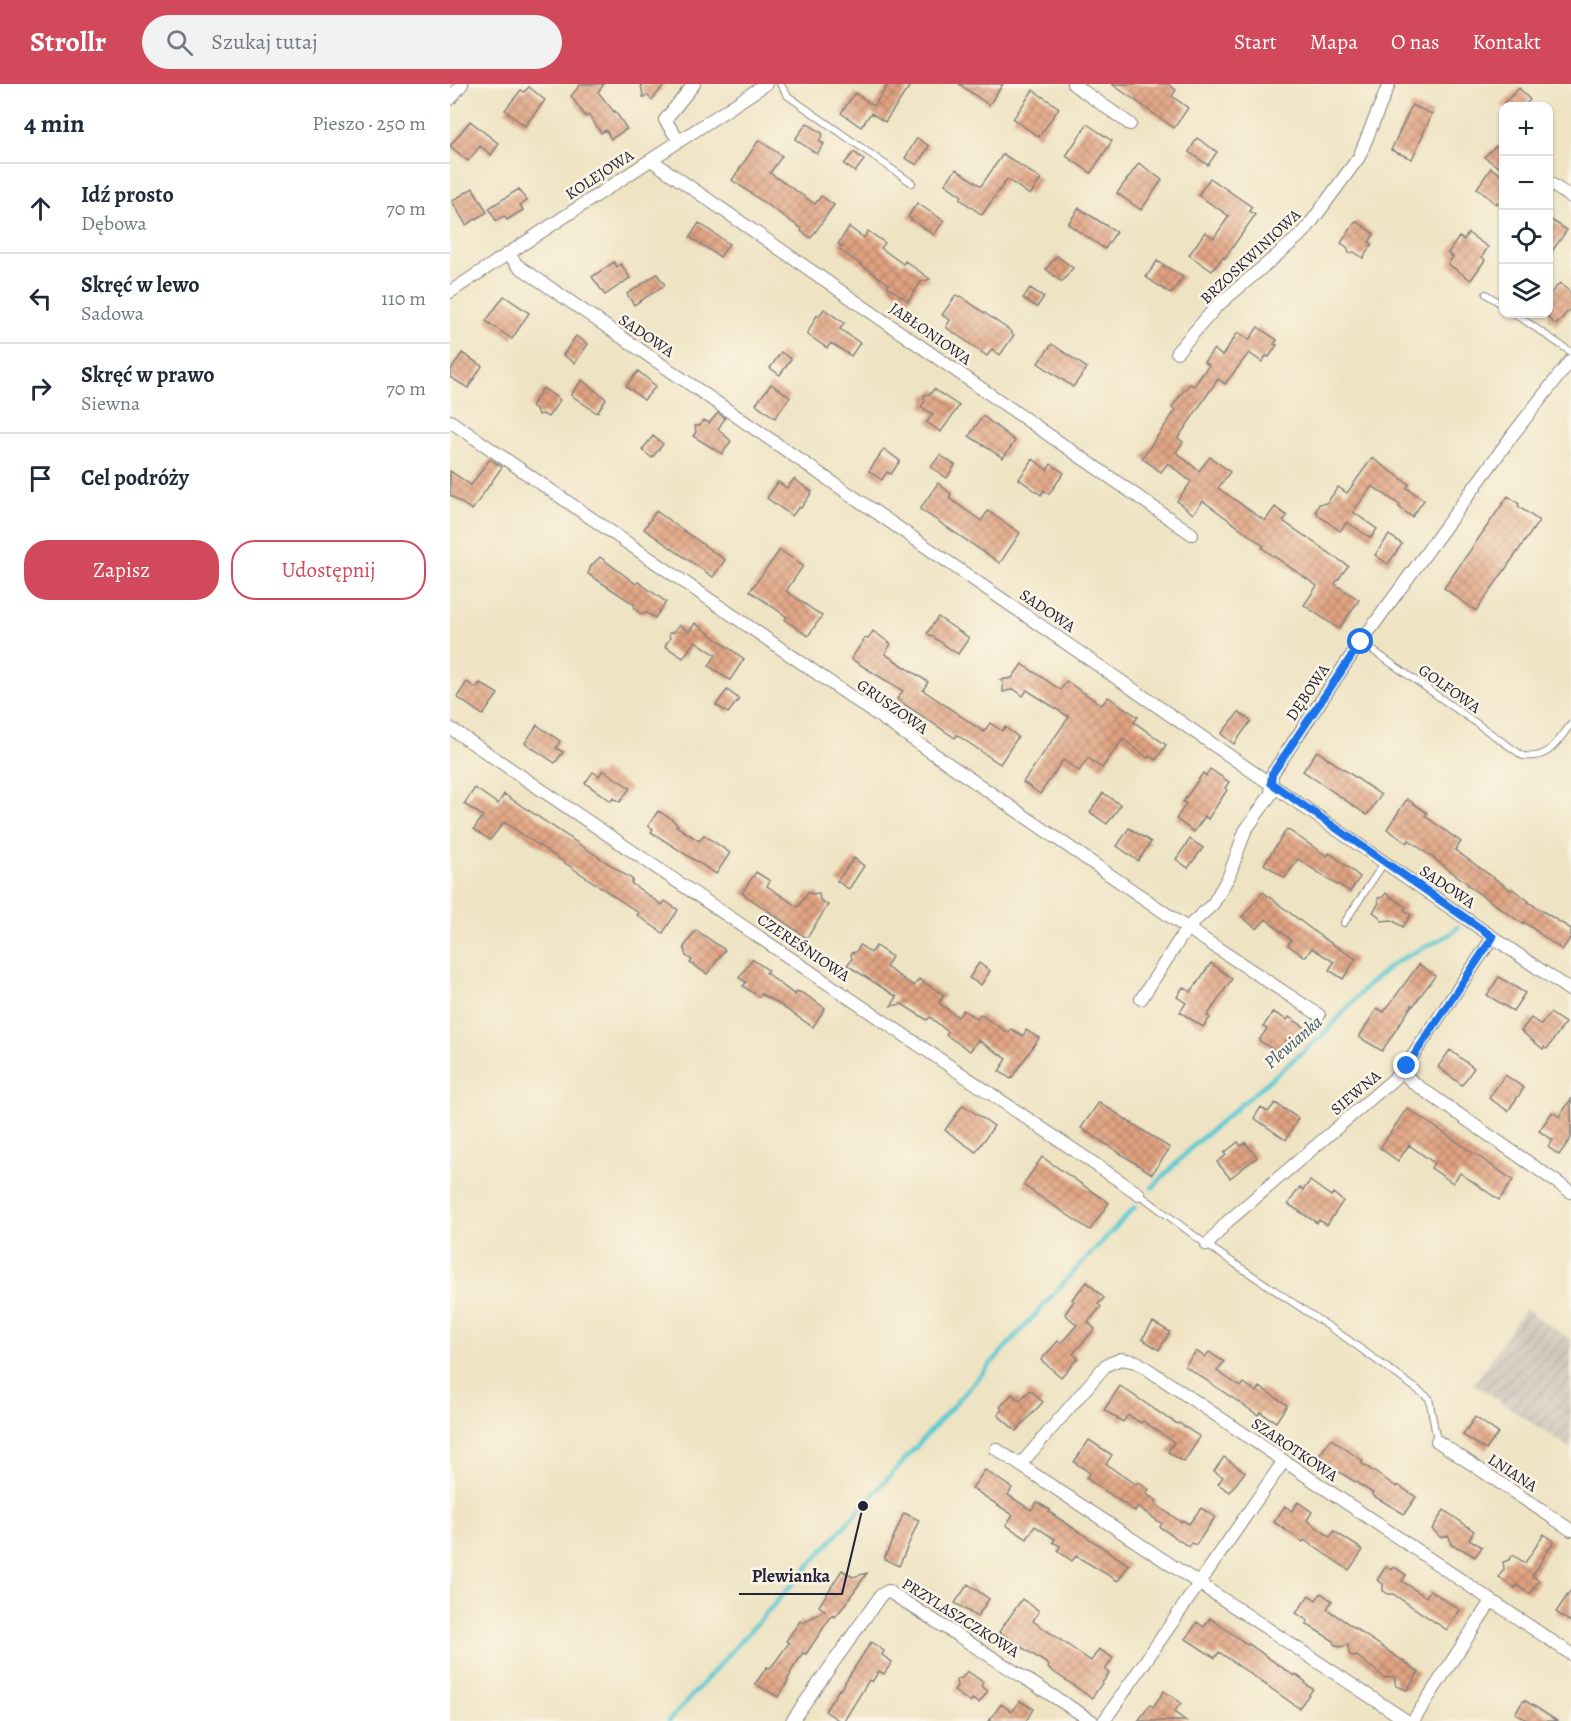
<!DOCTYPE html>
<html lang="pl">
<meta charset="utf-8">
<style>
body{margin:0;font-family:Alegreya,serif;background:#f2f2f3;color:#1f2937}
.controls{position:absolute;right:18px;top:18px;display:grid;overflow:hidden;border-radius:12px;box-shadow:0 2px 4px #0004}
.controls button{width:54px;height:54px;display:grid;place-items:center;padding:0;border:0;border-bottom:2px solid #e0e1e3;background:#fff;color:#1f2937;font:30px sans-serif}
.stop{position:absolute;width:18px;height:18px;margin:-14px;border:4px solid #1a73e8;border-radius:50%;background:#fff}
.stop.end{background:#1a73e8;border-color:#fff;box-shadow:0 2px 6px #0008}
.list{margin:0;padding:0;list-style:none}
h2{display:flex;justify-content:space-between;align-items:center;height:78px;margin:0;padding:0 24px;font-size:26px}
h2 small{font-size:20px;font-weight:400;color:#747a83}
.list li{display:grid;grid-template-columns:39px 1fr auto;gap:18px;align-items:center;box-sizing:border-box;height:90px;padding:0 24px;border-top:2px solid #e0e1e3}
.list b{display:block;font-size:22px;white-space:nowrap}
.list p{margin:0;font-size:20px;white-space:nowrap;color:#747a83}
.list em{font-size:20px;font-style:normal;color:#747a83}
.actions{display:flex;gap:12px;padding:18px 24px}
.actions a{flex:1;padding:14px 0;border:2px solid #d1495b;border-radius:24px;text-align:center;font-size:21px;color:#d1495b}
.actions .main{background:#d1495b;color:#fff}
.icon{flex:none;width:33px;height:33px;fill:none;stroke:currentColor;stroke-width:2;stroke-linecap:round;stroke-linejoin:round}
.map{position:relative;flex:none;width:1121px;height:1637px;overflow:hidden}
header{display:flex;align-items:center;gap:36px;box-sizing:border-box;height:84px;padding:0 30px;background:#d1495b;color:#fff}
header strong{font-size:28px}
nav{display:flex;gap:33px;margin-inline-start:auto;font-size:21px}
.search{width:420px;height:54px;background:#f2f2f3;display:flex;align-items:center;gap:15px;box-sizing:border-box;padding:0 21px;border-radius:33px;color:#747a83;font-size:22px}
main{display:flex}
aside{flex:1;background:#fff}
.map>svg:first-child{display:block}
</style>
<header>
<strong>Strollr</strong>
<div class="search"><svg class="icon" aria-label="search" viewBox="0 0 24 24"><circle cx="10" cy="10" r="6"/><path d="M15 15l6 6"/></svg>Szukaj tutaj</div>
<nav><a>Start</a><a>Mapa</a><a>O nas</a><a>Kontakt</a></nav>
</header>
<main>
<aside>
<h2>4 min<small>Pieszo · 250 m</small></h2>
<ul class="list">
<li><svg class="icon" aria-label="ahead" viewBox="0 0 24 24"><path d="M12 20V5M6 11l6-6 6 6"/></svg><div><b>Idź prosto</b><p>Dębowa</p></div><em>70 m</em></li>
<li><svg class="icon" aria-label="left" viewBox="0 0 24 24"><path d="M17 20v-9H6M10 6l-5 5 5 5"/></svg><div><b>Skręć w lewo</b><p>Sadowa</p></div><em>110 m</em></li>
<li><svg class="icon" aria-label="right" viewBox="0 0 24 24"><path d="M7 20v-9h11M14 6l5 5-5 5"/></svg><div><b>Skręć w prawo</b><p>Siewna</p></div><em>70 m</em></li>
<li><svg class="icon" aria-label="arrive" viewBox="0 0 24 24"><path d="M6 21V4h12l-3 4 3 4H6"/></svg><div><b>Cel podróży</b></div></li>
</ul>
<div class="actions"><a class="main">Zapisz</a><a>Udostępnij</a></div>
</aside>
<div class="map">
<svg width="1121" height="1637" viewBox="0 0 1121 1637">
<defs>
<pattern id="industrial-furrows" width="10" height="10" patternUnits="userSpaceOnUse" patternTransform="scale(1.5)"><rect width="10" height="10" fill="#cbc3b8"/><path d="M-1 1l2-2M0 10L10 0M9 11l2-2" fill="none" stroke="#aea79f"/></pattern>
<pattern id="building-cross-hatch" width="8" height="8" patternUnits="userSpaceOnUse" patternTransform="scale(1.5)"><rect width="8" height="8" fill="#e1a381"/><path d="M0 0l8 8M0 8l8-8" fill="none" stroke="#b6846b"/></pattern>
</defs>
<rect width="100%" height="100%" fill="#fcf5e5"/>
<filter id="ink" filterUnits="userSpaceOnUse"><feTurbulence type="fractalNoise" baseFrequency=".0167" numOctaves="2"/><feDisplacementMap in="SourceGraphic" scale="12" xChannelSelector="R" yChannelSelector="G"/><feConvolveMatrix kernelMatrix="1 2 1 2 8 2 1 2 1" color-interpolation-filters="sRGB"/></filter>
<filter id="wash" filterUnits="userSpaceOnUse"><feTurbulence type="fractalNoise" baseFrequency=".008" numOctaves="4" result="noise"/><feDisplacementMap in="SourceGraphic" scale="24" xChannelSelector="R" yChannelSelector="G"/><feGaussianBlur stdDeviation="1.35" result="paint"/><feColorMatrix in="noise" values="0 0 0 0 0 0 0 0 0 0 0 0 0 0 0 0 0 1.4 0 .05"/><feComposite in="paint" operator="in"/></filter>
<g filter="url(#wash)">
<rect width="100%" height="100%" fill="#eee3c2"/>
<!-- industrial -->
<path fill="url(#industrial-furrows)" d="M1075,1225L1121,1256V1365L1024,1300Z"/>
<g fill="none" stroke-linecap="round" stroke-linejoin="round">
<!-- stream -->
<path stroke="#5cc9d1" stroke-width="4.5" d="M702,1104L746,1059L876,948L915,904L939,883L949,876L999,851L1008,843
M219,1637L629,1182L685,1123"/>
</g>
<g id="blocks">
<!-- building -->
<path fill="url(#building-cross-hatch)" d="M131,0H154L148,8L164,28L165,27L177,45L161,55L156,46L151,49L139,31L136,33L121,12Z
M191,0H215L202,16L198,12L193,13Z
M439,0H461L435,38L421,29L411,43L391,29L405,9L424,22Z
M509,0H553L539,21Z
M662,0H718L726,6L722,12L738,24L724,44Z
M79,3L95,16L75,42L55,26L71,6L74,8Z
M1069,4L1080,16L1073,22H1051Z
M583,6L609,24L589,53L563,35Z
M962,21L982,30L962,75L941,66Z
M20,37L49,60L41,71L30,62L18,77L0,62Z
M357,39L373,50L369,57L374,60L367,70L345,55Z
M637,40L662,57L641,89L616,72Z
M467,54L479,62L467,81L455,74Z
M747,54L767,68L758,81L739,68Z
M309,56L332,72L320,89L365,120L371,112L384,121L361,154L351,147L352,145L282,96Z
M1046,62L1053,67V86L1034,73Z
M404,68L414,76L405,88L394,80Z
M553,70L591,95L580,111L557,95L532,131L510,115L512,112L495,100L506,85L531,102Z
M689,79L712,96L691,126L667,109Z
M1041,84L1053,92V122L1047,118L1046,120L1027,104Z
M760,94L802,123L799,127L805,131L775,174L773,173L762,187L739,171L755,148L764,154L779,132L748,111Z
M23,104L37,128L16,141L2,117Z
M69,105L77,117L70,121L73,126L57,136L54,132L46,137L39,124Z
M467,119L494,137L484,151L458,133Z
M629,124L666,148L655,165L618,140Z
M1098,134L1117,146L1098,173Z
M906,137L924,150L919,158L922,160L913,174L904,168L899,169L897,163L891,159Z
M249,139L279,160L270,173L240,153Z
M399,143L414,154L418,147L435,159L431,164L453,180L455,177L480,195L471,198L458,217L438,203L439,200L390,166L392,163L388,160Z
M1018,149L1038,163L1032,173L1035,176L1021,196L998,180L1003,173L998,169L1009,153L1014,156Z
M607,172L623,184L612,198L596,185Z
M707,177L733,193L721,210L696,193Z
M164,178L167,183L171,180L180,194L155,211L142,193Z
M207,190L215,201L184,221L177,210Z
M1110,199L1121,209V224L1106,241L1098,234V212Z
M580,204L594,213L587,223L573,214Z
M506,211L509,213L510,212L562,248L561,249L564,251L550,271L542,265L537,272L496,243L500,236L492,231Z
M54,212L79,229L62,255L36,237Z
M374,225L394,239L390,245L410,259L401,272L381,259L377,264L357,250L367,231L369,232Z
M808,243L827,256L824,260L827,261L819,273L816,272L812,278L799,269L775,300L768,295L728,354L733,358L726,368L749,387L760,373L780,388L768,404L815,437L825,423L837,432L833,437L898,482L885,500L909,516L889,545L854,521L867,502L812,464L814,462L753,417L743,430L727,417L741,398L718,379L711,388L692,374L726,326L722,323L732,309L740,300L744,302L759,281L754,278L764,265L772,272L788,248L799,256Z
M126,252L138,260L125,279L113,271Z
M602,260L637,284L623,303L588,279Z
M331,268L341,275L330,291L320,284Z
M12,269L32,282L18,304L0,293V287Z
M188,287L206,302L194,316L176,302Z
M132,296L156,315L147,329L121,311Z
M321,300L340,313L325,334L306,320Z
M93,304L110,316L98,333L93,330L88,331L86,325L81,322Z
M484,305L509,322L491,348L477,338L483,330L471,323L475,317L474,311L480,310Z
M268,329L275,334L268,345L281,357L272,370L243,352L246,348L245,342L250,341L254,336L259,339Z
M533,332L565,357L553,374L519,352Z
M203,352L213,360L202,374L192,366Z
M434,365L450,377L441,390L437,388L432,396L419,387Z
M490,371L505,381L497,394L481,383Z
M922,374L959,400L957,404L974,416L962,433L949,423L950,421L922,402L903,428L927,445L921,454L897,438L890,447L868,431L866,427L869,420L877,419L888,403L897,409Z
M40,375L52,383L22,426L0,411V387L21,401Z
M583,375L597,386L601,380L614,389L599,410L594,406L591,411L569,395Z
M344,395L362,408L351,424L349,423L342,432L317,414L328,398L337,404Z
M488,399L501,410L499,414L531,437L538,427L570,449L550,479L470,425Z
M1058,412L1069,420L1068,422L1089,437L1026,527L994,504Z
M206,427L275,476L263,493L194,445Z
M939,451L952,460L938,480L925,471Z
M330,466L353,482L336,507L372,532L358,552L335,536L337,533L300,507Z
M150,473L186,500L188,498L216,518L205,534L197,529L192,530L185,525L184,520L138,490L141,482Z
M488,533L519,554L508,570L477,549Z
M245,539L294,575L280,596L259,582L266,571L245,557L233,574L215,562L220,554L219,549L224,548L229,541L239,548Z
M423,547L441,560L435,570L478,598L473,606L534,648L540,639L552,647L555,643L568,653L550,680L507,651L505,654L447,615L453,607L401,575L415,554L418,555Z
M572,580L611,606L616,597L652,621L658,613L688,633L684,638L716,661L706,676L699,672L698,674L673,655L652,684L638,674L629,687L613,676L590,710L573,698L619,633L577,606L573,612L564,605L553,608V598L550,596L562,594Z
M17,598L26,604L30,599L48,610L33,631L7,613Z
M277,606L289,615L278,629L266,621Z
M789,628L801,637L784,660L771,650Z
M87,641L110,657L106,664L113,668L105,679L75,659Z
M867,667L931,711L917,731L853,687Z
M760,685L779,698L775,704L777,706L758,735L755,732L744,748L726,735L736,720L733,718L753,689L756,692Z
M153,686L180,704L170,718L163,714L161,717L135,699L143,688L149,692Z
M25,704L48,720L54,710L183,796L181,799L212,821L215,817L228,826L213,849L187,831L189,829L54,738L40,756L24,745L33,732L14,720Z
M653,709L671,721L657,740L640,728Z
M957,715L977,729L975,732L1011,758L1005,766L1061,806L1062,805L1079,817L1078,818L1121,845V853L1112,866L1074,838L1073,840L1017,801L1018,800L959,756L957,759L937,745Z
M208,727L220,734L228,741L226,742L249,757L254,751L280,769L266,790L201,748L203,745L198,742Z
M679,744L701,758L688,777L667,762Z
M837,745L877,772L879,769L884,772L910,793L900,808L888,800L887,801L848,775L835,794L814,780Z
M740,755L753,764L738,784L726,775Z
M404,774L414,782L399,805L387,797Z
M306,788L320,797L317,802L348,823L358,808L362,810L369,809L370,816L378,821L357,854L292,809Z
M813,808L870,852L906,875L893,895L879,886L884,878L862,864L855,873L838,861L841,856L816,835L807,845L792,833Z
M936,809L956,823L954,826L961,831L953,843L942,836L931,837L930,833L923,828L929,819L928,814L933,813Z
M246,846L275,866L257,890L240,879L242,876L236,872L234,863Z
M410,861L421,869L426,862L442,873L436,883L464,902L469,895L494,911L489,919L508,933L513,926L527,935L530,930L558,949L561,945L573,952L576,946L589,954L561,995L549,987L557,975L528,956L520,967L496,951L498,948L480,933L477,936L452,920L441,922L447,913L397,881L402,875L401,869L406,868Z
M302,875L318,886L316,889L345,911L347,907L354,910L375,924L363,943L324,917L311,910L309,913L293,902L296,898L289,894Z
M529,879L540,887L531,901L519,894Z
M761,879L782,895L757,932L760,934L753,943L730,928L736,919L727,913L733,903L741,908Z
M969,880L985,892L963,922L962,921L932,967L909,953L927,924L934,928Z
M1049,893L1075,909L1063,927L1037,911Z
M823,928L837,936L839,933L856,944L846,960L838,955L828,969L809,956L817,945L813,943Z
M1100,929L1115,939L1097,965L1094,963L1093,965L1071,947L1081,934L1091,941Z
M1000,966L1024,984L1012,1001L988,983Z
M1055,991L1074,1004L1058,1027L1039,1014Z
M1121,1015V1054L1109,1071L1098,1063L1103,1056L1089,1047L1102,1028L1109,1033Z
M649,1018L720,1064L702,1090L631,1044Z
M825,1019L848,1034L836,1056L804,1034L811,1023L818,1028Z
M513,1021L544,1042L526,1068L495,1046Z
M957,1024L1063,1096L1049,1116L1010,1089L1003,1099L981,1084L984,1079L959,1061L948,1077L930,1064Z
M788,1058L791,1062L796,1059L807,1073L780,1094L767,1078L776,1071L774,1069Z
M592,1073L659,1119L640,1146L573,1101Z
M860,1097L881,1112L883,1109L893,1117L877,1141L869,1136L867,1139L838,1120L850,1103L853,1106Z
M637,1198L654,1214L648,1220L651,1223L638,1238L645,1245L623,1270L628,1274L611,1293L591,1276L608,1257L611,1259L627,1241L615,1230L624,1217L622,1215Z
M703,1238L720,1248L709,1266L692,1255Z
M746,1267L755,1273L759,1268L774,1278L767,1287L791,1303L794,1299L807,1308L810,1303L837,1321L826,1338L810,1328L808,1331L735,1282Z
M670,1302L716,1333L728,1340L729,1339L750,1353L734,1378L718,1368L724,1358L693,1337L691,1339L678,1331L673,1338L654,1326Z
M580,1306L593,1318L566,1347L548,1331L552,1325L550,1323L562,1310L570,1317Z
M1025,1333L1048,1349L1036,1366L1013,1351Z
M881,1355L913,1377L911,1379L947,1403L948,1401L966,1413L954,1430L922,1411L923,1409L867,1374Z
M639,1356L662,1371L656,1380L686,1401L688,1398L699,1406L696,1410L707,1417L705,1420L731,1438L732,1436L739,1440L751,1424L765,1433L746,1461L741,1459L739,1463L710,1443L712,1440L688,1423L685,1427L636,1394L640,1389L624,1378Z
M774,1373L795,1388L780,1408L768,1400L773,1393L764,1387Z
M535,1386L562,1404L558,1411L581,1426L587,1418L600,1426L599,1428L679,1481L668,1497L626,1472L622,1477L608,1467L610,1462L603,1458L605,1455L585,1442L577,1455L556,1441L563,1431L522,1404Z
M848,1418L862,1428L857,1436L880,1453L884,1447L913,1466L899,1486L854,1456L853,1458L824,1438L835,1422L842,1427Z
M994,1426L1024,1447L1019,1455L1032,1463L1025,1473L1012,1465L1001,1461L999,1452L990,1453L982,1445Z
M454,1429L469,1436L449,1482L434,1475Z
M1094,1450L1104,1457L1082,1492L1089,1496L1080,1510L1067,1501L1065,1504L1049,1493L1054,1485L1053,1478L1059,1476L1063,1471L1075,1479Z
M936,1482L942,1486L944,1483L956,1491L952,1497L976,1513L980,1506L1010,1526L997,1546L943,1510H938L933,1507V1500L927,1496Z
M392,1486L403,1493L417,1489L394,1522L385,1533L382,1531L356,1570L353,1569L340,1589L341,1590L337,1596L338,1597L328,1613L305,1600L317,1583L320,1584L325,1578L339,1559L336,1557L350,1537L353,1539L375,1526L369,1522Z
M518,1500L539,1515L527,1533L505,1519Z
M1121,1506V1538L1106,1528Z
M871,1509L882,1517L877,1525L969,1588L957,1606L946,1602L944,1592L935,1594L907,1572L904,1573L899,1570L898,1561L889,1563L884,1560V1557L856,1540L858,1537L846,1529L859,1511L866,1516Z
M572,1515L589,1527L583,1537L641,1577L649,1565L663,1574L655,1586L659,1589L642,1614L598,1584L599,1581L549,1548Z
M760,1534L798,1561L799,1560L844,1592L845,1590L856,1598L855,1600L863,1605L849,1624L769,1568L765,1574L736,1555L747,1538L754,1543Z
M421,1558L434,1567L432,1571L442,1578L434,1590L429,1587L422,1598L419,1596L394,1637H390L375,1627L389,1605L390,1606Z
M517,1587L533,1598L531,1602L538,1607L529,1619L522,1615L520,1618L504,1607L507,1602L506,1595L512,1594Z
M714,1607L731,1619L724,1628L736,1637H688L700,1621L703,1623Z
M1074,1616L1087,1624L1107,1637H1078L1065,1629Z
M570,1617L583,1625L576,1637H539L551,1620L562,1628Z"/>
</g>
</g>
<g filter="url(#ink)">
<use href="#blocks" fill-opacity="0" stroke="#88827e" stroke-width="1.5"/>
<g fill="none" stroke-linecap="round" stroke-linejoin="round">
<!-- service casing -->
<g stroke="#88827e" stroke-width="8">
<path id="service" d="M330,0L338,12L462,99
M1036,210L1054,222
M1065,230L1121,268
M911,558L1073,672C1100,675 1106,659 1121,640
M894,839L934,779
M689,1110L757,1161L893,1252L979,1314L987,1357"/>
</g>
<!-- minor casing -->
<g stroke="#88827e" stroke-width="14">
<path id="minor" d="M623,0L680,40
M0,15L12,0
M229,57L215,36L244,0
M201,76L742,450
M1098,98L1121,113
M58,169L67,181L1121,907
M0,208L316,0
M727,268L766,223L854,148L909,73L939,0
M0,337L737,844L869,931
M0,644L689,1110
M691,915L737,844L763,820L779,792L795,747L821,710L822,690L903,569L1064,349L1121,276
M952,988L965,1000L1121,1108
M757,1161L777,1138L952,988L1043,853
M987,1357L1121,1446
M546,1365L957,1637
M570,1381L656,1281L671,1275L687,1278L1121,1570
M342,1637L431,1511L438,1507L642,1637
M654,1637L833,1378
M963,1637L1041,1517"/>
</g>
<!-- service -->
<use href="#service" stroke="#fff" stroke-width="6"/>
<!-- minor -->
<use href="#minor" stroke="#fff" stroke-width="12"/>
</g>
</g>
<g fill="none" stroke-linecap="round" stroke-linejoin="round" filter="url(#ink)">
<!-- route -->
<path stroke="#1a73e8" stroke-width="8" d="M911,558L822,690L821,699L1043,853L957,982"/>
</g>
<g text-anchor="middle" stroke-width="5" stroke-linejoin="round" paint-order="stroke">
<!-- street labels -->
<g font-size="16" fill="#22223b" stroke="#fcf5e5">
<text transform="translate(149 90) rotate(-33)" y="6">KOLEJOWA</text>
<text transform="translate(800 172) rotate(-43)" y="6">BRZOSKWINIOWA</text>
<text transform="translate(481 249) rotate(35)" y="6">JABŁONIOWA</text>
<text transform="translate(197 251) rotate(34)" y="6">SADOWA</text>
<text transform="translate(598 526) rotate(34)" y="6">SADOWA</text>
<text transform="translate(1000 604) rotate(35)" y="6">GOLFOWA</text>
<text transform="translate(857 608) rotate(-56)" y="6">DĘBOWA</text>
<text transform="translate(443 622) rotate(35)" y="6">GRUSZOWA</text>
<text transform="translate(998 802) rotate(34)" y="6">SADOWA</text>
<text transform="translate(354 863) rotate(34)" y="6">CZEREŚNIOWA</text>
<text transform="translate(905 1008) rotate(-40)" y="6">SIEWNA</text>
<text transform="translate(845 1365) rotate(34)" y="6">SZAROTKOWA</text>
<text transform="translate(1063 1388) rotate(33)" y="6">LNIANA</text>
<text transform="translate(511 1533) rotate(32)" y="6">PRZYLASZCZKOWA</text>
</g>
<!-- water labels -->
<g font-size="18" font-style="italic" fill="#365c70" stroke="#fcf5e5">
<text transform="translate(843 958) rotate(-41)" y="6">Plewianka</text>
</g>
</g>
<!-- callouts -->
<path fill="none" stroke="#22223b" stroke-width="2" d="M413 1422L392 1510H289"/>
<circle fill="#22223b" stroke="#fcf5e5" stroke-width="2" cx="413" cy="1422" r="6"/>
<g font-size="18" text-anchor="middle" font-weight="bold" fill="#22223b" stroke="#fcf5e5" stroke-width="5" stroke-linejoin="round" paint-order="stroke">
<text x="341" y="1498">Plewianka</text>
</g>
</svg>
<div class="controls">
<button>+</button>
<button>−</button>
<button><svg class="icon" aria-label="locate" viewBox="0 0 24 24"><circle cx="12" cy="12" r="6"/><path d="M12 2v4M12 18v4M2 12h4M18 12h4"/></svg></button>
<button><svg class="icon" aria-label="layers" viewBox="0 0 24 24"><path d="M12 4l9 5-9 5-9-5zM3 14l9 5 9-5"/></svg></button>
</div>
<div class="stop" style="left:911px;top:558px"></div>
<div class="stop end" style="left:957px;top:982px"></div>
</div>
</main>
